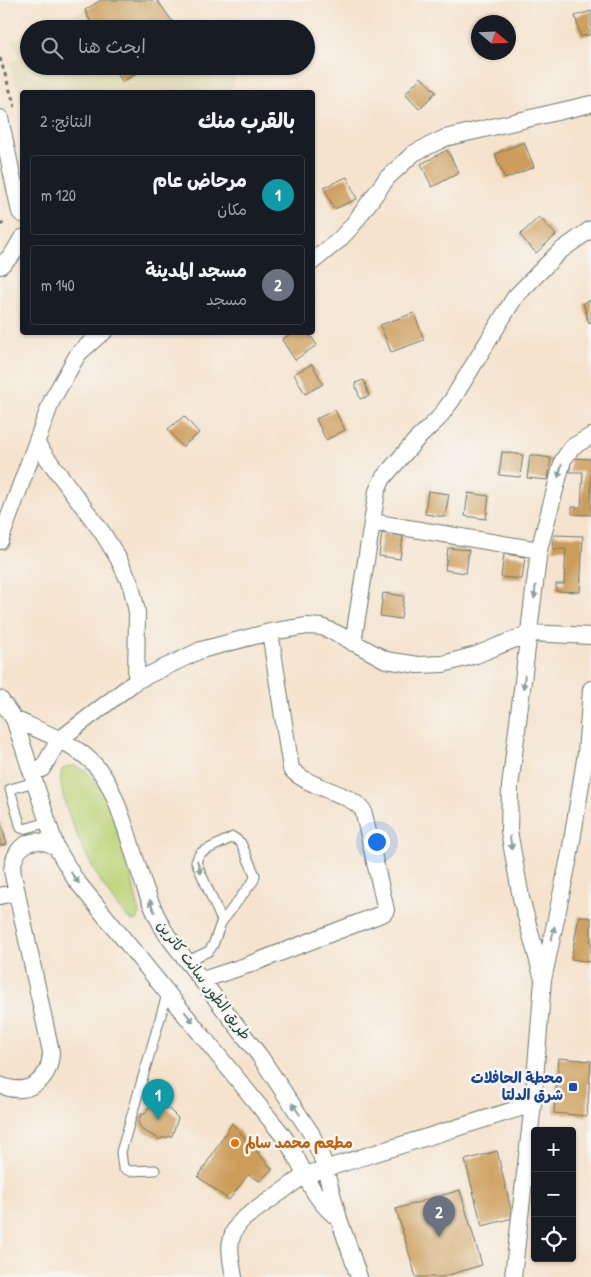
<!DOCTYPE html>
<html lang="ar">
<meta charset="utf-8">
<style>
body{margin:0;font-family:"Patrick Hand","Playpen Sans Arabic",sans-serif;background:#242831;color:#f1f3f6;direction:rtl}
.controls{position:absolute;right:15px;bottom:15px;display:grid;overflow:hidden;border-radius:5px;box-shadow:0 1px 4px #0004}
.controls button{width:45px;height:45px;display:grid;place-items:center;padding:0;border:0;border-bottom:1px solid #363941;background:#171b24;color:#f1f3f6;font:25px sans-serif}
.compass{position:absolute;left:471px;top:15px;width:45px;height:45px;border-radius:50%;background:#171b24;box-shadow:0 1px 4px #0004;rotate:109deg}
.you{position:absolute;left:376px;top:841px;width:18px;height:18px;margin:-12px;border:4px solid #fff;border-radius:50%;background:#1a73e8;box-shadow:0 0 0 8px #1a73e833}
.badge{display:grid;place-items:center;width:32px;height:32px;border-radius:50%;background:#2563eb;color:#fff;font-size:16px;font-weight:700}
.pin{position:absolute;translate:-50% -41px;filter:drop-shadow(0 1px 2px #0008)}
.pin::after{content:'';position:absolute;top:26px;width:18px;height:15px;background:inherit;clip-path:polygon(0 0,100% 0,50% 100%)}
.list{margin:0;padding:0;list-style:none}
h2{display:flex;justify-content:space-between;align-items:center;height:65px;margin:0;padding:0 20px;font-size:21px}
h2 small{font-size:16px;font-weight:400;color:#9ea1a6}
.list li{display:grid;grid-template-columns:32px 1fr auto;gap:15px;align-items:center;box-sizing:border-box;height:80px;margin:0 10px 10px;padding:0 10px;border:1px solid #363941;border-radius:5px}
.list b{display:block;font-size:19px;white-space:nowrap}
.list p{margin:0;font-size:16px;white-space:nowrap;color:#9ea1a6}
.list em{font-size:16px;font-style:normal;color:#9ea1a6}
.icon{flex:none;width:28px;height:28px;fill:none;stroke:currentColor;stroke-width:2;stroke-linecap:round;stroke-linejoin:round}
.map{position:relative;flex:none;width:591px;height:1277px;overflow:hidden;direction:ltr}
.search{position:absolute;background:#171b24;box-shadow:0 1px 4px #0004;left:20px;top:20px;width:295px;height:55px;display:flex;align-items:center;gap:12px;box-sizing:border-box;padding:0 18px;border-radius:28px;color:#9ea1a6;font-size:19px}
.panel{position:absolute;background:#171b24;box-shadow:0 1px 4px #0004;left:20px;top:90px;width:295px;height:245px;border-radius:5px;direction:rtl}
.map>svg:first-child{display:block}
</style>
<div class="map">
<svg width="591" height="1277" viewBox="0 0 591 1277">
<rect width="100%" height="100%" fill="#f6f6f2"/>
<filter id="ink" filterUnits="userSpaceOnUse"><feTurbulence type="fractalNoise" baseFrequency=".02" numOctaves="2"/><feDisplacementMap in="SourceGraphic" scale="10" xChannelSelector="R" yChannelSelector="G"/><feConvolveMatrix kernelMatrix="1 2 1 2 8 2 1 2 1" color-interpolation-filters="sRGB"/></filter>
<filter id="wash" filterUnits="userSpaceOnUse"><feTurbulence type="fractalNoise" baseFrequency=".0096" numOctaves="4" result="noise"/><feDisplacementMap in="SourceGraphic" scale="20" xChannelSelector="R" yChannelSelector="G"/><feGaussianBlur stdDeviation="1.12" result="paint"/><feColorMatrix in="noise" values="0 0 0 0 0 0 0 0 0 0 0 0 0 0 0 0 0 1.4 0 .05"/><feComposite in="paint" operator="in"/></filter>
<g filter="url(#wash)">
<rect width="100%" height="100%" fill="#f5e3ce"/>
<!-- built -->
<path fill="#e2dcba" d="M85,10L94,29H39Z
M29,33V66H113L122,82L149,66H233L235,77L231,92H22V103L9,63L20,58L12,40Z"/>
<!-- green -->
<path fill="#bcd377" stroke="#6e8856" d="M69,766C113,764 131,879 139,911L138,919L133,921C108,908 51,796 62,770Z"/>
<g id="blocks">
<!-- building -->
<path fill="#cc9c58" d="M101,0H157L178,29H94L85,10Z
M591,11V34L581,37L575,16Z
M113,66H149L122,82Z
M421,77L436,92L419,109L405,94Z
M524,142L534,167L505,179L495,154Z
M447,150L459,173L432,187L421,164Z
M347,177L357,199L334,209L324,187Z
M539,217L556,235L536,253L520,235Z
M591,300V322L589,323L583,303Z
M414,313L424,340L391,352L380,325Z
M293,332H308L317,345L295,360L282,340Z
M312,364L323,384L305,394L294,374Z
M364,380L369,396L360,399L355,383Z
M335,410L345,430L326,440L316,419Z
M184,416L199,433L182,447L168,429Z
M502,452L523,455L520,477L499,475Z
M530,455L551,458L548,480L527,478Z
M570,458L591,459V515L572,514V507H581L583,472H570Z
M428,491L449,494L445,517L425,514Z
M468,493L489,496L486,519L465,516Z
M382,533L403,536L400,559L379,556Z
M554,535L583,536L580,592L556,591V584H564L566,549H553Z
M448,548L469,550L466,573L445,570Z
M504,554L525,557L522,579L501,577Z
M383,593L404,596L401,619L380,616Z
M0,821L7,844L0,846Z
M579,916L591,918V962L571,959Z
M559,1058L591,1061L587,1116L554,1113Z
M155,1105L162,1108L169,1109L178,1118L172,1136L159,1139L142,1130L138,1122L141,1114H145L148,1108Z
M232,1123L272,1169L260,1181L248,1175L229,1200L198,1177Z
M497,1151L513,1218L482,1226L465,1160Z
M460,1190L482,1265L442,1277H416L396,1209Z"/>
</g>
</g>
<g filter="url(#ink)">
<use href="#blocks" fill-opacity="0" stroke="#6a776a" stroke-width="1"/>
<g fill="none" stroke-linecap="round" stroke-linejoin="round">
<!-- lane casing -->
<g stroke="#6a776a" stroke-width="11">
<path id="lane" d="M35,782L10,789L21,828L24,829L48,822
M187,961L209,951L213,945L221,923L254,880L255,875L241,843L233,837L202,852L199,855L196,862L222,921
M155,1170L130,1171L123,1168L121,1152L168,991"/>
</g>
<!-- street casing -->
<g stroke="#6a776a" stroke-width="18">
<path id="street" d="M0,118L20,212L22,214
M312,262L339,240L352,226L387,178L414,153L445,138L591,104
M0,266L12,255L22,238
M36,443L102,532L118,558L131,585L137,612L136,681
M372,522L539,550
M0,541L52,400L78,354L97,337L104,332
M353,643L377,491L383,478L416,440L438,419L452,400L515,297L559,252L591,229
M0,699L14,719L56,847L75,879L281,1133C304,1162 307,1196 339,1219
M14,719C40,731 70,741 91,761C111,780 118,807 127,832C138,867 148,904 167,935L259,1055L311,1133L322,1158L339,1219L359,1277
M42,769L59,740L136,681L201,650L270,632L307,626L322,627L336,633L386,660L418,665L443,664L476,655L530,633L591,636
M0,896L17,892
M542,976L521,898L509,831L510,787L539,550L563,460L572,447L591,436
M202,980L248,965L384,913L386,910L363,810C347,791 310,789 291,769L270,632
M0,1085C28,1097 50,1081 51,1052L12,870C15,844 33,834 56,847
M234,1277C230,1254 225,1237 243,1219L305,1175L533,1104
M513,1277L533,1104L543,980L570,853L586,753L591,689"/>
</g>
<!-- path -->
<path stroke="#6a776a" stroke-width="3" stroke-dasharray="4 4" stroke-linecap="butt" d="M0,58L15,107
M0,225L7,221"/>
<!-- lane -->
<use href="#lane" stroke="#fff" stroke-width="9"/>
<!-- street -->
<use href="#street" stroke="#fff" stroke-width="16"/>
</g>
<!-- one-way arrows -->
<defs><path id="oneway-solid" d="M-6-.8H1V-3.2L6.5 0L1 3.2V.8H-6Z" transform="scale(1.25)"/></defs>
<g fill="#8f9e9a">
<use href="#oneway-solid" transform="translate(560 471) rotate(105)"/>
<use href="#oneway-solid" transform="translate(535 592) rotate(96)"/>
<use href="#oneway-solid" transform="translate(524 682) rotate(97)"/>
<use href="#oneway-solid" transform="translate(511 843) rotate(80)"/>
<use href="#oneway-solid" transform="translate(199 867) rotate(74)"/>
<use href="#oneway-solid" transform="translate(75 878) rotate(54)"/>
<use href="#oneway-solid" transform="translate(152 906) rotate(-113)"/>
<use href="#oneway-solid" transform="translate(553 933) rotate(-78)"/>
<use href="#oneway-solid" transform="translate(189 1017) rotate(51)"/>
<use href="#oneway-solid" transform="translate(296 1109) rotate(-124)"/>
</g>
</g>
<!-- markers -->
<rect fill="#1a4fb4" stroke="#f6f6f2" stroke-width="2" x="568" y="1082" width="10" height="10" rx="2.5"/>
<circle fill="#e8710a" stroke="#f6f6f2" stroke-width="2" cx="235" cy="1143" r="5"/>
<g text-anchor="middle" stroke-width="5" stroke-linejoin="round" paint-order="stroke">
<!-- street labels -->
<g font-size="15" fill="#1f3d34" stroke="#f6f6f2">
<text transform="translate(204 980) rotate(53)" y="5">طريق الطور, سانت كاترين</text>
</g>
<!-- transit labels -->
<g font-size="15" font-weight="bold" fill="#164399" stroke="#f6f6f2" text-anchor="end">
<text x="563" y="1083">محطة الحافلات<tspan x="563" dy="17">شرق الدلتا</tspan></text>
</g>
<!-- food labels -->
<g font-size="15" font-weight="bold" fill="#c56008" stroke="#f6f6f2" text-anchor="start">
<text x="245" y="1148">مطعم محمد سالم</text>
</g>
</g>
</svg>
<div class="controls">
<button>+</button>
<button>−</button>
<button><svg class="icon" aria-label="locate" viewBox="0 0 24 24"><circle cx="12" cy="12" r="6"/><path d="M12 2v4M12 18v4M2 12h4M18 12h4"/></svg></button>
</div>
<svg class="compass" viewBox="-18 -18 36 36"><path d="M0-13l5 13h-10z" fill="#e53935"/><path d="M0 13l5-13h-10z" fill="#9ea1a6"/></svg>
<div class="you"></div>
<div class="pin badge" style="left:158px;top:1120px;background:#0f9aa8">1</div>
<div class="pin badge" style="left:439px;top:1237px;background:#6b7280">2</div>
<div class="search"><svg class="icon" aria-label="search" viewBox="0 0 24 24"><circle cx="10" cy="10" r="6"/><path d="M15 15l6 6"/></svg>ابحث هنا</div>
<section class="panel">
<h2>بالقرب منك<small>النتائج: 2</small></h2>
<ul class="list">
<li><span class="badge" style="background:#0f9aa8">1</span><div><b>مرحاض عام</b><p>مكان</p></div><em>120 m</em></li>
<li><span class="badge" style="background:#6b7280">2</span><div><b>مسجد المدينة</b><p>مسجد</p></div><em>140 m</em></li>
</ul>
</section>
</div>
